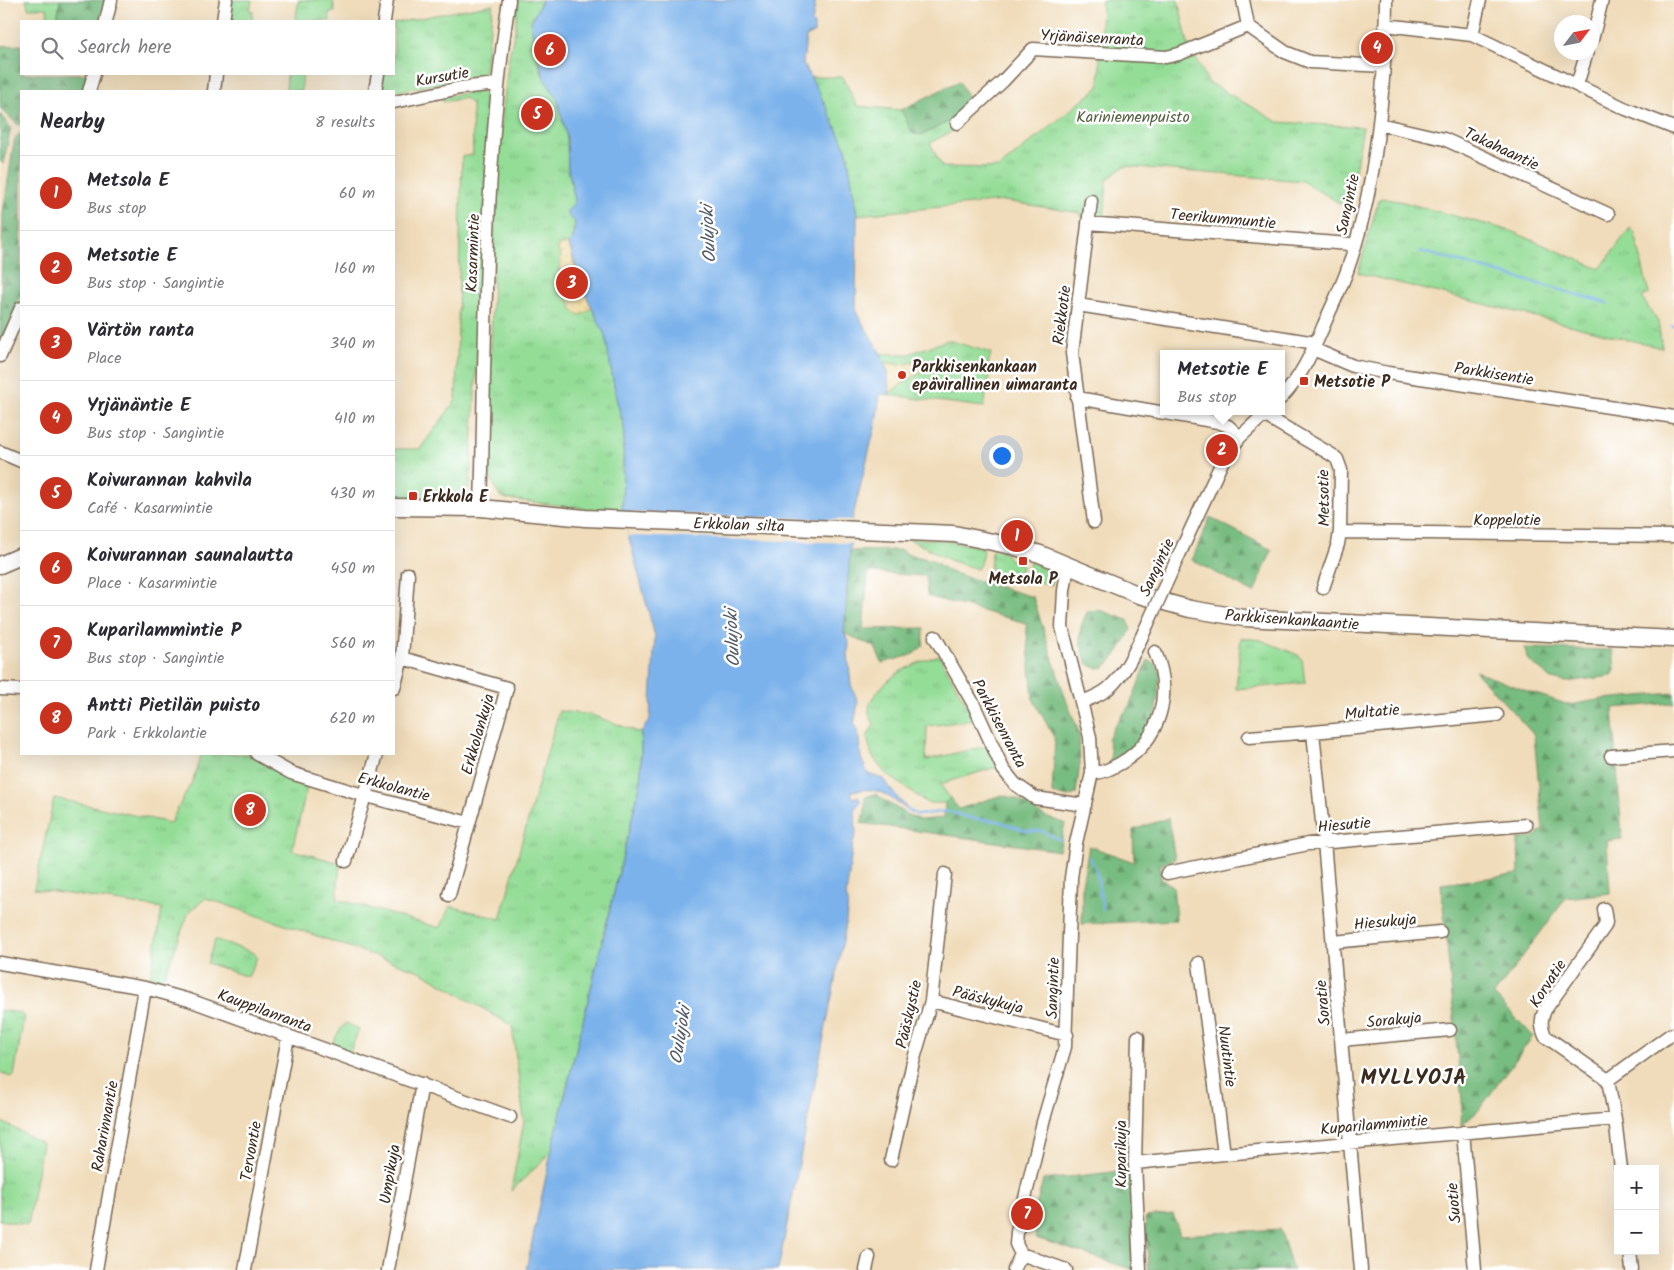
<!DOCTYPE html>
<meta charset="utf-8">
<style>
body{margin:0;font-family:Kalam,sans-serif;background:#f2f2f3;color:#2b2b33}
.controls{position:absolute;right:15px;bottom:15px;display:grid;overflow:hidden;border-radius:0px;box-shadow:0 5px 20px #0002}
.controls button{width:45px;height:45px;display:grid;place-items:center;padding:0;border:0;border-bottom:1px solid #e1e1e2;background:#fff;color:#2b2b33;font:25px sans-serif}
.compass{position:absolute;left:1554px;top:15px;width:45px;height:45px;border-radius:50%;background:#fff;box-shadow:0 5px 20px #0002;rotate:58deg}
.you{position:absolute;left:1001px;top:455px;width:18px;height:18px;margin:-12px;border:4px solid #fff;border-radius:50%;background:#1a73e8;box-shadow:0 0 0 8px #1a73e833}
.badge{display:grid;place-items:center;width:32px;height:32px;border-radius:50%;background:#c8321e;color:#fff;font-size:16px;font-weight:700}
.pin{position:absolute;translate:-50% -50%;border:2px solid #fff;box-shadow:0 1px 5px #0006}
.popup{position:absolute;left:1160px;top:350px;width:125px;height:65px;box-sizing:border-box;display:grid;place-content:center;border-radius:0px;background:#fff;filter:drop-shadow(0 1px 4px #0005);font-size:16px;white-space:nowrap;color:#7c7c81}
.popup b{font-size:19px;color:#2b2b33}
.popup::after{content:'';position:absolute;left:50%;top:100%;margin-left:-10px;border:10px solid transparent;border-top-color:#fff}
.list{margin:0;padding:0;list-style:none}
h2{display:flex;justify-content:space-between;align-items:center;height:65px;margin:0;padding:0 20px;font-size:21px}
h2 small{font-size:16px;font-weight:400;color:#7c7c81}
.list li{display:grid;grid-template-columns:32px 1fr auto;gap:15px;align-items:center;box-sizing:border-box;height:75px;padding:0 20px;border-top:1px solid #e1e1e2}
.list b{display:block;font-size:19px;white-space:nowrap}
.list p{margin:0;font-size:16px;white-space:nowrap;color:#7c7c81}
.list em{font-size:16px;font-style:normal;color:#7c7c81}
.icon{flex:none;width:28px;height:28px;fill:none;stroke:currentColor;stroke-width:2;stroke-linecap:round;stroke-linejoin:round}
.map{position:relative;flex:none;width:1674px;height:1270px;overflow:hidden}
.search{position:absolute;background:#fff;box-shadow:0 5px 20px #0002;left:20px;top:20px;width:375px;height:55px;display:flex;align-items:center;gap:12px;box-sizing:border-box;padding:0 18px;border-radius:0px;color:#7c7c81;font-size:19px}
.panel{position:absolute;background:#fff;box-shadow:0 5px 20px #0002;left:20px;top:90px;width:375px;height:665px;border-radius:0px}
.map>svg:first-child{display:block}
</style>
<div class="map">
<svg width="1674" height="1270" viewBox="0 0 1674 1270">
<defs>
<pattern id="grass-tufts" width="24" height="20" patternUnits="userSpaceOnUse" patternTransform="scale(1.25)"><rect width="24" height="20" fill="#94dd97"/><path d="M3 7l-1-3M5 7V3M7 7l1-3M15 17l-1-3M17 17v-4M19 17l1-3" fill="none" stroke="#80be82"/></pattern>
<pattern id="forest-firs" width="22" height="20" patternUnits="userSpaceOnUse" patternTransform="scale(1.25)"><rect width="22" height="20" fill="#77bc80"/><path d="M5 1l3.5 6h-7zM16 11l3.5 6h-7z" fill="#639968"/></pattern>
<pattern id="sand-dots" width="8" height="8" patternUnits="userSpaceOnUse" patternTransform="scale(1.25)"><rect width="8" height="8" fill="#eeda9e"/><path d="M2 2h.1M6 6h.1" fill="none" stroke="#cdbb88" stroke-width="1.8" stroke-linecap="round"/></pattern>
</defs>
<rect width="100%" height="100%" fill="#fff"/>
<filter id="ink" filterUnits="userSpaceOnUse"><feTurbulence type="fractalNoise" baseFrequency=".02" numOctaves="2"/><feDisplacementMap in="SourceGraphic" scale="10" xChannelSelector="R" yChannelSelector="G"/><feConvolveMatrix kernelMatrix="1 2 1 2 8 2 1 2 1" color-interpolation-filters="sRGB"/></filter>
<filter id="wash" filterUnits="userSpaceOnUse"><feTurbulence type="fractalNoise" baseFrequency=".0096" numOctaves="4" result="noise"/><feDisplacementMap in="SourceGraphic" scale="20" xChannelSelector="R" yChannelSelector="G"/><feGaussianBlur stdDeviation="1.12" result="paint"/><feColorMatrix in="noise" values="0 0 0 0 0 0 0 0 0 0 0 0 0 0 0 0 0 1.4 0 .05"/><feComposite in="paint" operator="in"/></filter>
<g filter="url(#wash)">
<rect width="100%" height="100%" fill="#f0dcba"/>
<!-- grass -->
<path fill="url(#grass-tufts)" stroke="#68845a" d="M25,0H60L57,21H48L47,8H28L27,2Z
M233,0H252L250,11L253,12L252,21H230Z
M299,0H333L335,12L329,13L330,21H295Z
M518,0H542L531,22L538,62L544,78L557,98L567,138L568,168L575,200L571,208L570,217L575,222L573,238L569,244L560,245L558,247V251L561,255L560,273L573,310L579,315L592,308L605,335L617,402L624,426L622,512L605,511L507,499L500,496L496,490L490,476L489,418L495,200L499,142L509,57L515,31Z
M1102,0H1178L1188,44L1208,82L1278,122L1363,127L1348,208L1302,181L1124,166L1107,180L1104,219L1081,217V213L1004,201L857,215L847,151L811,77H843L857,106L901,110L914,134L922,135L956,118L960,127L930,143L942,167L999,168L1099,87Z
M493,4L485,71L482,75L394,92C382,89 381,86 382,74H394V23Z
M287,74H303L301,91H286Z
M479,91L487,95L491,104L470,485L464,494L453,500H394V449H420L456,400L462,156L473,155L472,104L465,98L443,102L442,97Z
M1381,198L1399,201L1511,231L1600,269L1630,228L1635,233L1649,294L1642,298L1658,322L1662,348L1358,273L1378,202Z
M948,340L991,353L988,365L991,366L984,407L889,395V393L911,378L934,365L932,361L922,360L901,365L883,362L881,354H909Z
M907,538L949,541L984,548L980,564L977,569L952,561Z
M992,549L1003,551L1009,559L1023,565L1016,580L993,575L990,569Z
M1031,562C1043,566 1053,571 1052,585L1024,580L1022,578Z
M1241,638L1261,640L1298,655L1302,660L1305,683L1236,689Z
M939,655L975,720L927,726L926,760L987,746L997,767L940,784L950,798L945,803H927L885,773L872,756L867,737L874,724C873,721 869,717 869,713C866,697 893,675 905,669C916,663 928,659 939,655Z
M559,711L592,715L641,733V781L551,1153L511,1191L524,1121L512,1026L422,972L206,898L189,912L162,982L150,980L162,908L34,889L54,798L170,823L193,780L201,754H268L308,783L292,850L340,863L337,899L440,928L450,906L500,919Z
M215,940L220,941L254,953L257,957L248,977L207,963Z
M0,1010L21,1013L24,1017L14,1076L10,1077L0,1072Z
M346,1023L359,1029L350,1052L346,1053L331,1046L339,1031Z
M0,1121L42,1143L28,1225L0,1220Z"/>
<!-- forest -->
<path fill="url(#forest-firs)" stroke="#59734f" d="M60,0H105L100,21H57Z
M21,45V74H88L84,91H21V125L17,124L0,108V46Z
M959,81L970,101L956,118L922,135L913,134L901,110Z
M0,114L11,128L3,164L0,161Z
M21,133V297L0,345L3,213L14,142L16,137Z
M1210,517L1272,550L1254,593L1192,560Z
M901,550L907,554L932,560L950,572L1033,597L1064,694L1079,733L1080,763L1076,794L1068,797L1052,793L1055,739L1033,699L1026,623L927,596L926,576L868,572L863,629L924,628L923,646L912,655L882,663L875,647L844,633L850,551Z
M1099,610L1128,620L1131,630C1125,640 1112,669 1098,668C1094,668 1090,665 1087,663C1079,642 1076,632 1088,611Z
M1525,648L1613,650L1615,670L1612,676L1565,682L1552,679L1527,659Z
M1148,660L1156,665L1160,673L1155,719L1141,736L1136,745L1115,762H1110L1111,753L1108,739L1116,723L1129,707Z
M1475,671L1527,691L1569,705L1603,699L1674,693V703L1613,708L1622,839L1607,841L1610,893L1566,898L1494,995L1533,1036L1478,1111L1461,1126L1462,1100L1441,884L1519,874L1518,839L1532,838L1543,830L1534,735Z
M875,794L904,813L920,820L944,818L945,803L950,798L959,809L1002,795L1019,800L1045,817L1065,823L1059,851L861,823L865,812V797Z
M1168,818L1175,859L1160,865L1161,879L1173,886L1176,920L1082,924V885L1089,846L1134,862L1133,830Z
M1130,1170L1134,1270L1036,1238L1033,1218L1043,1180Z
M1173,1214L1180,1235L1280,1229L1293,1270H1149L1145,1217Z"/>
<!-- sand -->
<path fill="url(#sand-dots)" stroke="#94825e" d="M569,244L578,278L592,308L582,315L576,314L573,310C566,293 556,274 561,255L558,251V247L560,245Z
M922,360L932,361L935,365L911,378L889,393L888,373L883,362L901,365Z"/>
<!-- water -->
<path fill="#7cb2eb" stroke="#5c6e84" d="M542,0H816L812,22L814,25V33L806,37L803,64L819,92L847,151L857,215L856,312L881,354L888,373L889,395L880,394L876,423L852,520L844,633L849,641L848,655L851,685L858,702L854,725L858,730L861,758L868,774L883,779C890,791 901,800 909,811C887,796 881,786 852,791V795L854,798L858,796L861,802L855,808L856,834L853,842L846,897L848,902L845,930L778,1270H526L551,1153L641,781V733L650,719L655,636L622,512L624,426L617,402L605,335L585,293L569,244L573,238L575,222L567,215V211L573,205L575,200L568,168L567,138L557,98L544,78L533,37L531,22Z"/>
<!-- pier -->
<path fill="#f0dcba" d="M622,512L852,520L851,543L628,536Z"/>
<g fill="none" stroke-linecap="round" stroke-linejoin="round">
<!-- stream -->
<path stroke="#7cb2eb" stroke-width="2.5" d="M1420,251L1607,303
M1672,326H1674
M906,809L918,815L947,811L974,819L998,821L1027,831H1042L1060,840
M1090,857L1096,870L1103,910"/>
</g>
</g>
<g filter="url(#ink)">
<g fill="none" stroke-linecap="round" stroke-linejoin="round">
<!-- minor casing -->
<g stroke="#7a6855" stroke-width="15">
<path id="minor" d="M1243,0L1248,26L1285,52L1310,62L1384,66
M106,21L111,0
M223,21L226,0
M384,21L387,0
M1385,25L1472,35L1626,109L1674,128
M1472,35L1480,0
M1592,40L1602,0
M1577,85L1587,52
M89,91L94,74
M214,91L216,74
M375,91L378,74
M394,102L460,88L497,84
M957,123L1003,81L1033,49L1166,57L1179,54L1248,26
M1379,124L1444,139L1608,214
M1091,201L1072,353L1094,522
M1088,223L1349,244L1355,246
M1078,305L1316,343
M1313,349L1353,366L1388,373L1674,417
M0,356L21,308
M1077,398L1218,422L1228,426L1240,437
M1281,398C1301,378 1312,352 1323,327C1331,308 1340,290 1347,271C1377,185 1385,90 1386,0
M1264,415L1332,455L1337,459L1341,470L1340,532L1338,544L1323,588
M0,452L21,461
M481,508C486,339 483,168 509,0
M1340,532L1674,536
M1178,557L1223,460L1240,437L1268,411
M935,637L973,703L1003,769L1015,784L1035,798L1085,805
M402,658L507,688L449,895
M394,688L402,658L408,574
M0,689L21,690
M1082,702C1092,698 1103,694 1110,687C1126,672 1135,651 1144,632
M1313,732L1324,842L1361,1270
M1249,737L1313,732L1497,715
M257,754L291,773L366,796L469,823
M1611,756L1674,751
M1092,773C1103,773 1112,768 1121,763C1161,739 1173,693 1155,652
M346,861L377,754
M1167,873L1308,844L1526,825
M1604,909L1606,922L1605,926L1545,1010C1540,1020 1541,1026 1545,1036L1608,1080
M1333,942L1440,932
M0,963L145,988L189,1000L510,1117
M1199,963L1224,1154
M931,1001L1067,1035
M1138,1037L1135,1163L1140,1270
M1341,1040L1450,1030
M1608,1080L1615,1119L1621,1169
M1608,1080L1670,1035L1674,1034
M1463,1132L1475,1270
M891,1160L913,1062L931,1001L945,874
M1135,1163L1224,1154L1615,1119
M1630,1251L1632,1270
M1021,1254L1066,1270
M96,1270L145,988
M245,1270L288,1037
M388,1270L422,1084
M866,1270L869,1257
M1014,1270L1021,1254L1016,1244L1017,1232L1043,1122L1065,1047L1071,878L1076,843L1092,773L1090,737L1062,627L1064,591L1068,565"/>
</g>
<!-- major casing -->
<g stroke="#7a6855" stroke-width="19">
<path id="major" d="M394,507L481,508L585,518L954,534L1012,546L1040,554L1139,595L1190,609L1244,618L1674,639
M0,565L21,556"/>
</g>
<!-- minor -->
<use href="#minor" stroke="#fff" stroke-width="12"/>
<!-- major -->
<use href="#major" stroke="#fff" stroke-width="16"/>
<!-- minor-bridge casing -->
<g stroke="#7a6855" stroke-width="15" stroke-linecap="butt">
<path id="minor-bridge" d="M1144,632L1178,557"/>
</g>
<!-- minor-bridge -->
<use href="#minor-bridge" stroke="#fff" stroke-width="12"/>
</g>
</g>
<!-- markers -->
<g fill="#c8321e" stroke="#fff" stroke-width="2">
<circle cx="902" cy="375" r="5"/>
<rect x="1299" y="376" width="10" height="10" rx="2.5"/>
<rect x="408" y="491" width="10" height="10" rx="2.5"/>
<rect x="1018" y="556" width="10" height="10" rx="2.5"/>
</g>
<g text-anchor="middle" stroke-width="5" stroke-linejoin="round" paint-order="stroke">
<!-- street labels -->
<g font-size="16" fill="#3b2a1e" stroke="#fff">
<text transform="translate(1092 37) rotate(3)" y="6">Yrjänäisenranta</text>
<text transform="translate(442 76) rotate(-10)" y="6">Kursutie</text>
<text transform="translate(1502 148) rotate(25)" y="6">Takahaantie</text>
<text transform="translate(1347 204) rotate(-78)" y="6">Sangintie</text>
<text transform="translate(1223 218) rotate(5)" y="6">Teerikummuntie</text>
<text transform="translate(472 253) rotate(-88)" y="6">Kasarmintie</text>
<text transform="translate(1061 315) rotate(-83)" y="6">Riekkotie</text>
<text transform="translate(1494 373) rotate(9)" y="6">Parkkisentie</text>
<text transform="translate(1323 498) rotate(-91)" y="6">Metsotie</text>
<text x="1507" y="525">Koppelotie</text>
<text transform="translate(739 524) rotate(2)" y="6">Erkkolan silta</text>
<text transform="translate(1156 567) rotate(-65)" y="6">Sangintie</text>
<text transform="translate(1292 619) rotate(4)" y="6">Parkkisenkankaantie</text>
<text transform="translate(1372 711) rotate(-5)" y="6">Multatie</text>
<text transform="translate(1000 723) rotate(62)" y="6">Parkkisenranta</text>
<text transform="translate(477 734) rotate(-74)" y="6">Erkkolankuja</text>
<text transform="translate(394 786) rotate(15)" y="6">Erkkolantie</text>
<text transform="translate(1344 824) rotate(-5)" y="6">Hiesutie</text>
<text transform="translate(1385 921) rotate(-5)" y="6">Hiesukuja</text>
<text transform="translate(1547 983) rotate(-57)" y="6">Korvatie</text>
<text transform="translate(1052 988) rotate(-88)" y="6">Sangintie</text>
<text transform="translate(988 999) rotate(14)" y="6">Pääskykuja</text>
<text transform="translate(1322 1003) rotate(-95)" y="6">Soratie</text>
<text transform="translate(265 1010) rotate(20)" y="6">Kauppilanranta</text>
<text transform="translate(908 1014) rotate(-77)" y="6">Pääskystie</text>
<text transform="translate(1394 1019) rotate(-5)" y="6">Sorakuja</text>
<text transform="translate(1228 1056) rotate(83)" y="6">Nuutintie</text>
<text transform="translate(1374 1124) rotate(-5)" y="6">Kuparilammintie</text>
<text transform="translate(104 1126) rotate(-80)" y="6">Raharinnantie</text>
<text transform="translate(250 1151) rotate(-80)" y="6">Tervontie</text>
<text transform="translate(1120 1154) rotate(-90)" y="6">Kuparikuja</text>
<text transform="translate(389 1174) rotate(-80)" y="6">Umpikuja</text>
<text transform="translate(1453 1203) rotate(-95)" y="6">Suotie</text>
</g>
<!-- park labels -->
<g font-size="16" fill="#566042" stroke="#fff">
<text x="1133" y="122">Kariniemenpuisto</text>
</g>
<!-- poi labels -->
<g font-size="16" font-weight="bold" fill="#3b2a1e" stroke="#fff" text-anchor="start">
<text x="912" y="372">Parkkisenkankaan<tspan x="912" dy="18">epävirallinen uimaranta</tspan></text>
<text x="1314" y="387">Metsotie P</text>
<text x="423" y="502">Erkkola E</text>
<text x="1023" y="584" text-anchor="middle">Metsola P</text>
</g>
<!-- water labels -->
<g font-size="18" font-style="italic" fill="#525a66" stroke="#fff">
<text transform="translate(708 234) rotate(-93)" y="6">Oulujoki</text>
<text transform="translate(732 638) rotate(-93)" y="6">Oulujoki</text>
<text transform="translate(680 1035) rotate(-81)" y="6">Oulujoki</text>
</g>
<!-- district labels -->
<g font-size="21" font-weight="bold" letter-spacing="1" fill="#3b2a1e" stroke="#fff">
<text x="1414" y="1084">MYLLYOJA</text>
</g>
</g>
</svg>
<div class="controls">
<button>+</button>
<button>−</button>
</div>
<svg class="compass" viewBox="-18 -18 36 36"><path d="M0-13l5 13h-10z" fill="#e53935"/><path d="M0 13l5-13h-10z" fill="#7c7c81"/></svg>
<div class="you"></div>
<div class="pin badge" style="left:1017px;top:536px">1</div>
<div class="pin badge" style="left:1222px;top:450px">2</div>
<div class="popup"><b>Metsotie E</b>Bus stop</div>
<div class="pin badge" style="left:572px;top:283px">3</div>
<div class="pin badge" style="left:1377px;top:48px">4</div>
<div class="pin badge" style="left:537px;top:114px">5</div>
<div class="pin badge" style="left:550px;top:50px">6</div>
<div class="pin badge" style="left:1027px;top:1214px">7</div>
<div class="pin badge" style="left:250px;top:810px">8</div>
<div class="search"><svg class="icon" aria-label="search" viewBox="0 0 24 24"><circle cx="10" cy="10" r="6"/><path d="M15 15l6 6"/></svg>Search here</div>
<section class="panel">
<h2>Nearby<small>8 results</small></h2>
<ul class="list">
<li><span class="badge">1</span><div><b>Metsola E</b><p>Bus stop</p></div><em>60 m</em></li>
<li><span class="badge">2</span><div><b>Metsotie E</b><p>Bus stop · Sangintie</p></div><em>160 m</em></li>
<li><span class="badge">3</span><div><b>Värtön ranta</b><p>Place</p></div><em>340 m</em></li>
<li><span class="badge">4</span><div><b>Yrjänäntie E</b><p>Bus stop · Sangintie</p></div><em>410 m</em></li>
<li><span class="badge">5</span><div><b>Koivurannan kahvila</b><p>Café · Kasarmintie</p></div><em>430 m</em></li>
<li><span class="badge">6</span><div><b>Koivurannan saunalautta</b><p>Place · Kasarmintie</p></div><em>450 m</em></li>
<li><span class="badge">7</span><div><b>Kuparilammintie P</b><p>Bus stop · Sangintie</p></div><em>560 m</em></li>
<li><span class="badge">8</span><div><b>Antti Pietilän puisto</b><p>Park · Erkkolantie</p></div><em>620 m</em></li>
</ul>
</section>
</div>
